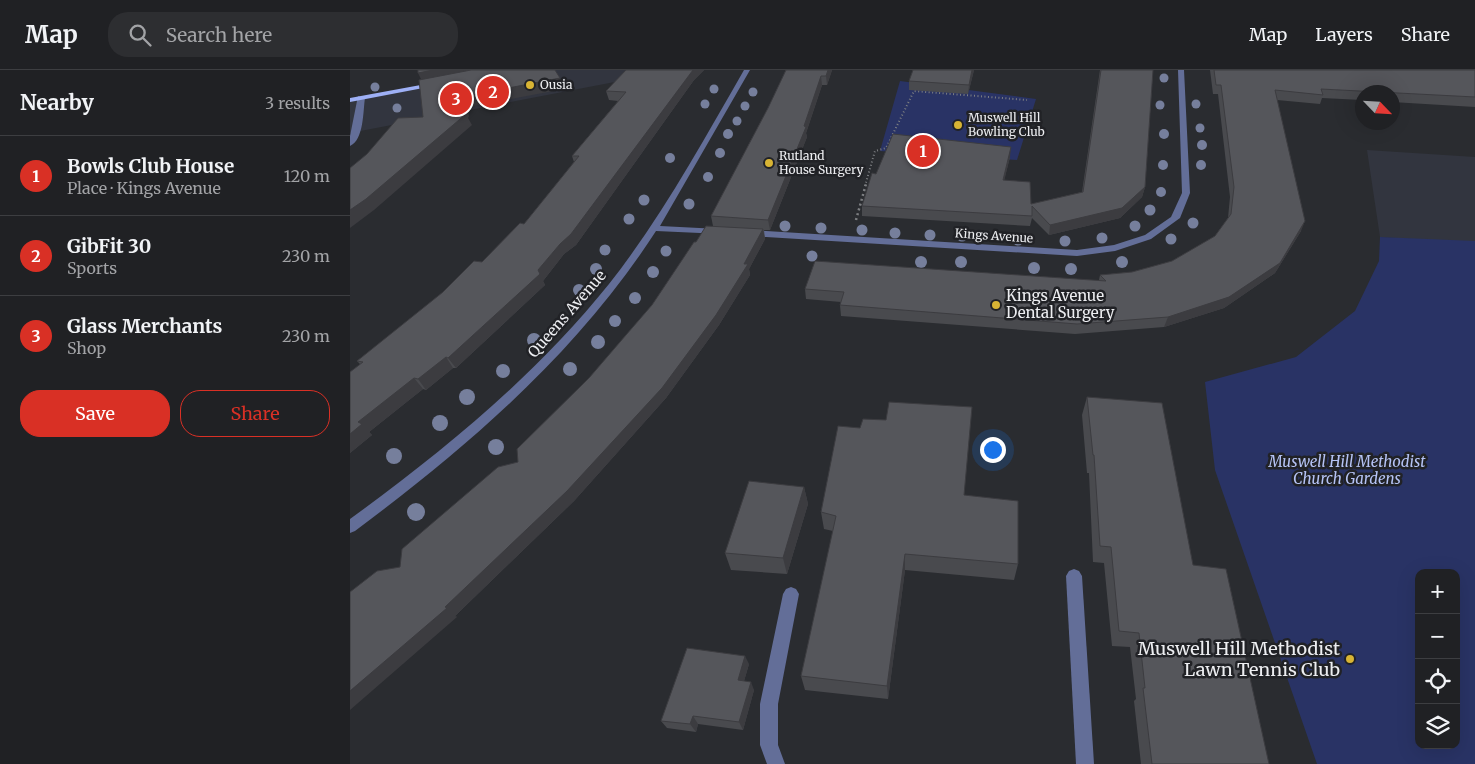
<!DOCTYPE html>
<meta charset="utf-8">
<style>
body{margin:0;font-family:Merriweather,serif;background:#2d2e31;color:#f1f3f6}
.controls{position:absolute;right:15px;bottom:15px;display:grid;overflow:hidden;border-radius:10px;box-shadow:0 5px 20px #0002}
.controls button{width:45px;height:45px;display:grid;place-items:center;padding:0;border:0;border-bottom:1px solid #3d3e41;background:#202124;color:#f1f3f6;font:25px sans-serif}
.compass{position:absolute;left:1005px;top:15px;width:45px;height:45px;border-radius:50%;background:#202124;box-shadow:0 5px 20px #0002;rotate:115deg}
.you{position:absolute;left:642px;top:379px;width:18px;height:18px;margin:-12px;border:4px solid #fff;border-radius:50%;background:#1a73e8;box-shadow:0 0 0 8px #1a73e833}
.badge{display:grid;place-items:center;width:32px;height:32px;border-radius:50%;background:#d93025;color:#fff;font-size:16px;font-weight:700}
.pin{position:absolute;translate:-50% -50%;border:2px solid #fff;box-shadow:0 1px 5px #0006}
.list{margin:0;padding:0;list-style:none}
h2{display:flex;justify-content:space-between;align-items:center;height:65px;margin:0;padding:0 20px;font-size:21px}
h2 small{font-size:16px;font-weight:400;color:#a2a3a6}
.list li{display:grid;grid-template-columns:32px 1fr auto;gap:15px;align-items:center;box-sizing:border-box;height:80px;padding:0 20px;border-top:1px solid #3d3e41}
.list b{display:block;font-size:19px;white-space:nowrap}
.list p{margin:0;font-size:16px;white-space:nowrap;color:#a2a3a6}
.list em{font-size:16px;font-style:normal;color:#a2a3a6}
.actions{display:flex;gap:10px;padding:15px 20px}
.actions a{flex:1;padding:11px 0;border:1px solid #d93025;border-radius:20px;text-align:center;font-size:18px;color:#d93025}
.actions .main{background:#d93025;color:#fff}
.icon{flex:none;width:28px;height:28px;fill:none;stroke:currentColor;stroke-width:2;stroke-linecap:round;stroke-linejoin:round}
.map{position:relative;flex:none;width:1125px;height:694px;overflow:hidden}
header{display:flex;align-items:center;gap:30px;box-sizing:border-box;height:70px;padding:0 25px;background:#202124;border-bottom:1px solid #3d3e41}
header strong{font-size:24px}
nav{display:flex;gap:28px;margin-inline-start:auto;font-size:18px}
.search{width:350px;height:45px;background:#2d2e31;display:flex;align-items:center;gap:12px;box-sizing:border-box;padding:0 18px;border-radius:20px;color:#a2a3a6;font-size:19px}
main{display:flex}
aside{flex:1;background:#202124}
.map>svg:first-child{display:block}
</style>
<header>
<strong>Map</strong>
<div class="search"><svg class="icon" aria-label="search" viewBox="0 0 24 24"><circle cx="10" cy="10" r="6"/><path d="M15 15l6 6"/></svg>Search here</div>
<nav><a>Map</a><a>Layers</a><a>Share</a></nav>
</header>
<main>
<aside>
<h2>Nearby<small>3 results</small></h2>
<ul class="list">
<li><span class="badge">1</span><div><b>Bowls Club House</b><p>Place · Kings Avenue</p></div><em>120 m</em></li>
<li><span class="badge">2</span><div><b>GibFit 30</b><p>Sports</p></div><em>230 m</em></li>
<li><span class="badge">3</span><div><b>Glass Merchants</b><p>Shop</p></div><em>230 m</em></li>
</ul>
<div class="actions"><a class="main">Save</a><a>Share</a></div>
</aside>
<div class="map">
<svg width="1125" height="694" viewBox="0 0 1125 694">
<rect width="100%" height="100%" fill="#2a2c30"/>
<!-- built -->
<path fill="#32353f" d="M168,0H327L0,63V30Z
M1017,80L1125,87V173L1030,167Z"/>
<!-- green -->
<path fill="#293365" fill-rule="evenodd" d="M550,11L686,29L667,90L530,81Z
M1030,167L1125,171V694H967L865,400L855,312L946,287L1005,241L1029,191ZM1069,503H1106V675H1069Z"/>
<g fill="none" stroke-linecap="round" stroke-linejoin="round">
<!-- path-far1 -->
<path stroke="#7d7f82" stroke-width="2" stroke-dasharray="1 2.5" stroke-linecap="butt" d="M515,116L525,81L536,78L564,21L677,30"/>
<!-- path -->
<path stroke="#7d7f82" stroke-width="2.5" stroke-dasharray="2 3" stroke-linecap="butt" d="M506,150L516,114"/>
<!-- lane -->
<path fill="#636e98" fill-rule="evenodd" d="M724,499L729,501L732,506L744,694H726L716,506L719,501Z"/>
<!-- street -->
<path fill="#636e98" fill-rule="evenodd" d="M394,0H400L310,156L369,159L372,160V164L306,161C228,282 120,375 5,461L0,463V449C95,380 185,306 259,214C311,148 352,73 394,0Z
M828,0H834L840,123L830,148L801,169L765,181L727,186L399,166L394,163L399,160L727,180L764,175L795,165L821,147L832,123Z
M8,26L15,28C13,41 14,70 0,76V66Z
M441,517L446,519L449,524L428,634V675L435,694H417L410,675V634L433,524L436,519Z"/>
<!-- primary -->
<path fill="#9eb0f6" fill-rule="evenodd" d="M87,12L89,13V15L0,32V28Z"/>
</g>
<!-- trees -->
<g fill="#767f9c">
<circle cx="814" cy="8" r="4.5"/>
<circle cx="25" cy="17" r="4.5"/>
<circle cx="364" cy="19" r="4.5"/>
<circle cx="403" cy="22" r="4.5"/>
<circle cx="355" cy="34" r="4.5"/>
<circle cx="846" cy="34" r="4.5"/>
<circle cx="810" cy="35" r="4.5"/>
<circle cx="395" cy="36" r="4.5"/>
<circle cx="47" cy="38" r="4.5"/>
<circle cx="387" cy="51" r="4.5"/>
<circle cx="850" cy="58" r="4.5"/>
<circle cx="378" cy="64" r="5"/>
<circle cx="814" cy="64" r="5"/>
<circle cx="852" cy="75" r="5"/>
<circle cx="370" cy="83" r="5"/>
<circle cx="320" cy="88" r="5"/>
<circle cx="813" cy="95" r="5"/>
<circle cx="851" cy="95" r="5"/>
<circle cx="358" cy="107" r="5"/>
<circle cx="811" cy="122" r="5"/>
<circle cx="294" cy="130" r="5.5"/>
<circle cx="339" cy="134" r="5.5"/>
<circle cx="800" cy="140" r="5.5"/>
<circle cx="279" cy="149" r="5.5"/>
<circle cx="843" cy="153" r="5.5"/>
<circle cx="435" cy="156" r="5.5"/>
<circle cx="785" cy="156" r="5.5"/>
<circle cx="471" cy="158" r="5.5"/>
<circle cx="512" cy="160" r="5.5"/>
<circle cx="545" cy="163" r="5.5"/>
<circle cx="580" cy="165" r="5.5"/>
<circle cx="612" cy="166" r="5.5"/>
<circle cx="752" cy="168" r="5.5"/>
<circle cx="821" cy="169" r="5.5"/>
<circle cx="668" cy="170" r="5.5"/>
<circle cx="715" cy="171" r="5.5"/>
<circle cx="255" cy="180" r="5.5"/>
<circle cx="316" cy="181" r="5.5"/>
<circle cx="462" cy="186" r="5.5"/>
<circle cx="571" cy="192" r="6"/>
<circle cx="611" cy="192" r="6"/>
<circle cx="772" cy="192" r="6"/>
<circle cx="684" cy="198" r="6"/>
<circle cx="246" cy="199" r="6"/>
<circle cx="721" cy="199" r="6"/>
<circle cx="303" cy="202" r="6"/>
<circle cx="229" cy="220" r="6"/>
<circle cx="285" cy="228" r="6"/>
<circle cx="265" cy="251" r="6"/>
<circle cx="184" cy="270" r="7"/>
<circle cx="248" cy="272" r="7"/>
<circle cx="220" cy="299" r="7"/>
<circle cx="153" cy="301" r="7"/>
<circle cx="117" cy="327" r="8"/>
<circle cx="90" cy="353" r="8"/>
<circle cx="146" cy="377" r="8"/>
<circle cx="44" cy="386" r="8"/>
<circle cx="66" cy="442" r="9"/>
</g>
<!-- wall -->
<path fill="#494a4e" d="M276,0H354L344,10L226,175L214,184L193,211L195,215L106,298H103L76,320L73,319L19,362L22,365L0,383L10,294L7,291L132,192L174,154L224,92L222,86L268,31L259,30L256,21Z
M436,0H482L477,15H472L456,63L457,67L420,160H414L415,169L399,199L400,205L369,255L316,328L224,431L105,546L107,547L50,497L168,392L302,235L346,172L363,156L361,146L418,38Z
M624,0L618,24L559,20V11Z
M750,0H803L795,117L792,127L770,148L699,165L682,148L680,156L512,146V136L526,104L660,87L654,110L681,134L732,122Z
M860,0H1125V37L1042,32V22H1012V30L972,28L970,34L927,30L951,161L925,203L874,238L814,257L725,264L491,246L490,235L491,232L456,229L455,219L749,210L750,205L782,202L822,191L865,166L878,148L880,127L868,24H863Z
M737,327L843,495L919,694H791L784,631L786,629L780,577L762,576L754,493L743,492L739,403H737L732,345Z
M454,417L458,434L437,504L381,500L375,483Z
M614,425L668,494L664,510L555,500L538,629L455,620L451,606L483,461L474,459L471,442Z
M399,594L394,611L404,620L393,660L348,654L346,662L317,658L311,651Z"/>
<!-- shaded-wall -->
<path fill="#3c3c40" d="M83,0H146L73,13L68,3Z
M343,0H354L344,10L226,175L214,184L193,211L195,215L106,298L98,288L188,200L210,174Z
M478,0H482L477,15L476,6Z
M622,0H624L618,24L619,15Z
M471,6L472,15L456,63L457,67L420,160L418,150L454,56Z
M210,8L214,19L117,37L119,46L118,48L122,55L24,140L0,158V140L108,45L112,27Z
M661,77L660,87L652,120L653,110Z
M795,117L792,127L770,148L699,165L700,155Z
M955,151L951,161L925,203L874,238L814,257L818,247Z
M413,159L415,169L399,199L400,205L369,255L316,328L224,431L105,546L107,547L0,640V621L95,537L394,194Z
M96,287L103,298L76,320L68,309Z
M64,308L73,319L19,362L22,365L0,383V364L8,352Z
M454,417L458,434L437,504L433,488Z
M555,484V500L538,629L537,616Z
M395,586L399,594L392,618L388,610Z
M401,612L404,620L393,660L389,652Z
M343,646L348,654L346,662L340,654Z"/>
<!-- building -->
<path fill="#55565b" stroke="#3c3c40" d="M68,0H83L68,3Z
M121,0H205L210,8L112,27L114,35L108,45L116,44L16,129L0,140V98L17,84L48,48L73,47L69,10Z
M276,0H343L221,164L210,174L188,200L190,204L98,288L96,287L68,309L64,308L8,352L12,354L0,364V302L13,292L7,291L93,222L124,191L132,192L170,153L174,154L229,86H222L276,22L256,21Z
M436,0H478L476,6H471L454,56L456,57L418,150L361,146L418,38Z
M563,0H622L619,15L559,11Z
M751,0H803L795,117L772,138L700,155L682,136V146L512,136L522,103L526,104L543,64L661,77L653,110L680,112L681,134L733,122Z
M864,0H1125V27L971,19L973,25L925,20L955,151L930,193L879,227L818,247L727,254L490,235L494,222L455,219L465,191L756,211L750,205L782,202L822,191L865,166L881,144L884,117L871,15H866Z
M356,156L413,159L394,194H398L366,245L312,318L217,421L95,537L97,538L0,621V522L27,501L50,497L52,479L148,397L168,392L167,379L239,308L276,265L302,235L344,172H346Z
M737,327L812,333L843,495L876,499L919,694H802L793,618H795L789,563L769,561L761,477L750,476L744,385H743Z
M539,332L622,337L614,425L668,431V494L555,484L537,616L451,606L486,446L471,442L488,356L510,358L513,349L536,350Z
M399,411L454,417L433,488L375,483Z
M337,578L395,586L388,610L401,612L389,652L343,646L340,654L311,651Z"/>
<!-- markers -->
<g fill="#d8b434" stroke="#212226" stroke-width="2">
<circle cx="180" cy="15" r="5"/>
<circle cx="608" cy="55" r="5"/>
<circle cx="419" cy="93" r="5"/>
<circle cx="646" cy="235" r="5"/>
<circle cx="1000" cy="589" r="5"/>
</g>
<g text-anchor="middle" stroke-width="5" stroke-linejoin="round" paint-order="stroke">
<!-- far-poi labels -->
<g font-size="12" fill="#edeef1" stroke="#212226" text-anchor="start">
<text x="190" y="19">Ousia</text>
<text x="618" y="52">Muswell Hill<tspan x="618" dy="14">Bowling Club</tspan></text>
<text x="429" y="90">Rutland<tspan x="429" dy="14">House Surgery</tspan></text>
</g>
<!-- far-street labels -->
<g font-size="12" fill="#edeef1" stroke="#212226">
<text transform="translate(644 166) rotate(4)" y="4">Kings Avenue</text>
</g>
<!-- poi labels -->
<g font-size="15" fill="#edeef1" stroke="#212226" text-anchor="start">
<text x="656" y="231">Kings Avenue<tspan x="656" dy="17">Dental Surgery</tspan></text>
</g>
<!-- street labels -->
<g font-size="15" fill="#edeef1" stroke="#212226">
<text transform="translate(217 244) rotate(-49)" y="5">Queens Avenue</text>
</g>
<!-- park labels -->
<g font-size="15" font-style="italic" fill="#b5c3f5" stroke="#212226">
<text x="997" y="397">Muswell Hill Methodist<tspan x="997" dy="17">Church Gardens</tspan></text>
</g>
<!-- near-poi labels -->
<g font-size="18" fill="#edeef1" stroke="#212226" text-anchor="end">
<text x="990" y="585">Muswell Hill Methodist<tspan x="990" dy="21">Lawn Tennis Club</tspan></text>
</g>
</g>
</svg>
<div class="controls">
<button>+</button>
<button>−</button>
<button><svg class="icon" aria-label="locate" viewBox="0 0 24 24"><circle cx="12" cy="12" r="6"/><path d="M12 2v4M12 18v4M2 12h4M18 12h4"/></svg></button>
<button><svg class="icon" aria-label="layers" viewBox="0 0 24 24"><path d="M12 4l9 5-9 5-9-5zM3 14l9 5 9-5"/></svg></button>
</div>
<svg class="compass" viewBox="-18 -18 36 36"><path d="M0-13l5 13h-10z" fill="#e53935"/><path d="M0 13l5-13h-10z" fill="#a2a3a6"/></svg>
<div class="you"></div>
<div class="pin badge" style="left:573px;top:81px">1</div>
<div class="pin badge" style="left:143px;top:22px">2</div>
<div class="pin badge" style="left:106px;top:29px">3</div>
</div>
</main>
